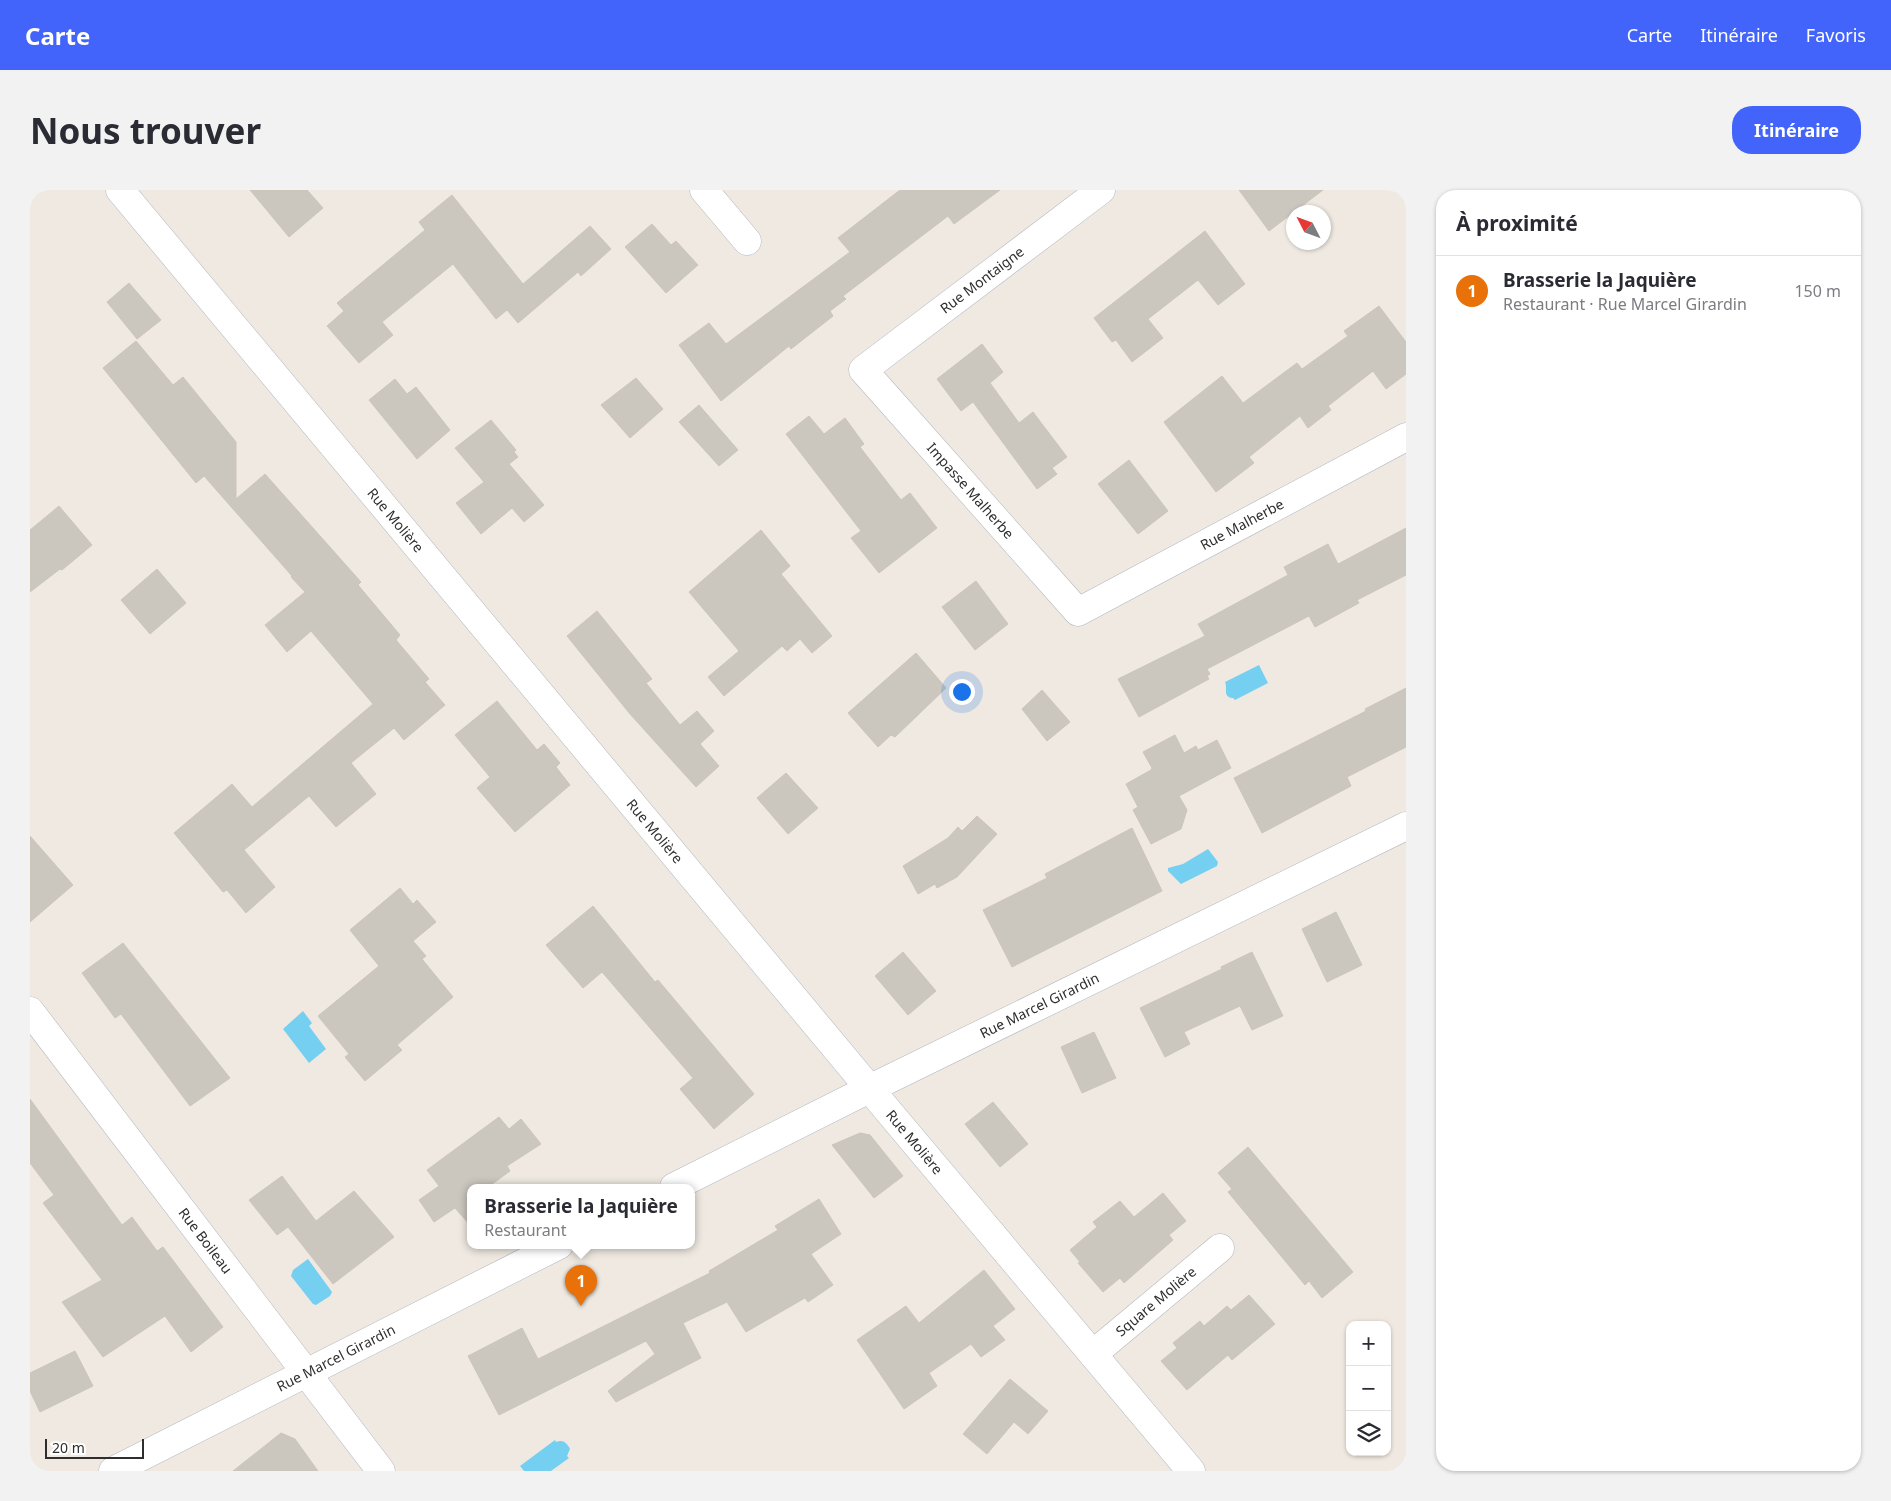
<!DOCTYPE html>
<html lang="fr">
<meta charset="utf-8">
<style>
body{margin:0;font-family:"Noto Sans",sans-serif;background:#f2f2f3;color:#2b2b33}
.controls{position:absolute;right:15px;bottom:15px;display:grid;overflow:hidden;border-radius:10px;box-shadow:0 1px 4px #0004}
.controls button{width:45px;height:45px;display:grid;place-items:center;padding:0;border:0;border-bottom:1px solid #e1e1e2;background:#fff;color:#2b2b33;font:25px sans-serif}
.compass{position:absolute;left:1256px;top:15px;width:45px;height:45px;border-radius:50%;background:#fff;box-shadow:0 1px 4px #0004;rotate:312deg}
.scale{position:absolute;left:15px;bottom:12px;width:99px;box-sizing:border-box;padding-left:5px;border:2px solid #2e2e2e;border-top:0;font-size:14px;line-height:18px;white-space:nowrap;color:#2e2e2e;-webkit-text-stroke:4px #fff;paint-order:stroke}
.you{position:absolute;left:931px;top:501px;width:18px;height:18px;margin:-12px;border:4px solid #fff;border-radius:50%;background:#1a73e8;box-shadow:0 0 0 8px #1a73e833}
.badge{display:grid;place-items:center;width:32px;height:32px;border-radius:50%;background:#4264fb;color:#fff;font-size:16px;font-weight:700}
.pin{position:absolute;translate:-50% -41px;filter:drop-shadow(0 1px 2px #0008)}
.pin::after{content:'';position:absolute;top:26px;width:18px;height:15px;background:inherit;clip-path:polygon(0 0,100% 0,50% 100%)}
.popup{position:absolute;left:437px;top:994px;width:228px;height:65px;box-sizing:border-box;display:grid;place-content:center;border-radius:10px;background:#fff;filter:drop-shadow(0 1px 4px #0005);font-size:16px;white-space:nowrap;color:#7c7c81}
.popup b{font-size:19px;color:#2b2b33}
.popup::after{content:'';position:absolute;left:50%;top:100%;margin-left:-10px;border:10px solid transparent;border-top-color:#fff}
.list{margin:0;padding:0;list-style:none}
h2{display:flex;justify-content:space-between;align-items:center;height:65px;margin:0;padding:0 20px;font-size:21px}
h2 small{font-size:16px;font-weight:400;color:#7c7c81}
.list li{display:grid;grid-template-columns:32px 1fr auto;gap:15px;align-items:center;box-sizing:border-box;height:70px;padding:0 20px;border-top:1px solid #e1e1e2}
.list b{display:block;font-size:19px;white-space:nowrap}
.list p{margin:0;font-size:16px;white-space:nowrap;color:#7c7c81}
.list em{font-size:16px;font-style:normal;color:#7c7c81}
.icon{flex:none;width:28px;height:28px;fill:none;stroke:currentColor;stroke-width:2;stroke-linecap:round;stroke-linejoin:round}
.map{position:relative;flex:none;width:1376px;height:1281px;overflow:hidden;border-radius:20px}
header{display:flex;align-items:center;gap:30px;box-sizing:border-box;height:70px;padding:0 25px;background:#4264fb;color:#fff}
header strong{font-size:24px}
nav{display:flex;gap:28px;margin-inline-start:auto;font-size:18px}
.intro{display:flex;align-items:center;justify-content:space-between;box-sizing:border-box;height:120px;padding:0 30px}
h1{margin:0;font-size:35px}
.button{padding:12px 22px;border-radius:20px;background:#4264fb;color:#fff;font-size:18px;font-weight:700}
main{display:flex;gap:30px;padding:0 30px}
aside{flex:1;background:#fff;border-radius:20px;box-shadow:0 1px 4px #0004}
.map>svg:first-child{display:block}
</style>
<header>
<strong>Carte</strong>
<nav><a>Carte</a><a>Itinéraire</a><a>Favoris</a></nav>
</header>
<div class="intro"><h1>Nous trouver</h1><a class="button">Itinéraire</a></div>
<main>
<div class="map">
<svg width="1376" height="1281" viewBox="0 0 1376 1281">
<rect width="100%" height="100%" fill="#efe9e1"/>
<!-- water -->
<path fill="#75cff0" d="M1229,475L1238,493L1205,510L1203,508C1192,507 1198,498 1195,492Z
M1178,659L1188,672L1187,676L1151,694L1138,681V678L1153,674Z
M273,821L282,833L279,836L296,859L279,873L253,839Z
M278,1069L302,1102L300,1106L286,1115L283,1114L261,1086L263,1080Z
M525,1250L526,1252C533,1249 537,1253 540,1259L537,1266L539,1268L521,1281H494L490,1276Z"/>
<!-- building -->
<path fill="#cbc7bf" stroke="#cbc5ba" d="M220,0H277L293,18L259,47Z
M870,0H970L924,34L918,26L813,106L816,109L800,121L803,126L761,159L759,156L691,211L649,155L679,133L696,154L820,62L808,48Z
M1209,0H1293L1239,41Z
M422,5L493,94L560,36L581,59L551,86L548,82L488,133L477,120L466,129L423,74L352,132L363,145L329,173L297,136L314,121L307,113L395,40L389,32Z
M622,34L641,55L646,51L668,75L636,103L595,57Z
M1175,41L1215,94L1188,115L1168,90L1118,129L1133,148L1102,172L1086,150L1082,152L1064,128Z
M99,93L131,130L107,149L77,112Z
M1349,116L1376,152V184L1356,199L1343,181L1298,216L1301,220L1278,238L1270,226L1219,267L1224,273L1186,302L1134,232L1192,186L1213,213L1267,173L1272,179L1318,146L1314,141Z
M106,151L143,195L153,187L206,252V309L235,284L331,392L328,395L370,445L366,450L399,489L395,492L415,515L374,550L364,538L321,573L346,604L306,637L279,606L214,660L245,697L216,723L197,700L193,702L144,643L202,594L222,617L343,514L281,441L257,462L235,435L275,402L261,387L262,386L174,286L166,293L73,178Z
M952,154L973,182L960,193L989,233L1003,222L1037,267L1022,278L1027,284L1007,299L943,212L931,221L907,189Z
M606,188L633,219L600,248L571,215Z
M365,189L377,204L386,197L420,240L387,269L339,210Z
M669,215L708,260L689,276L649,232Z
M779,226L794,244L815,228L834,254L830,257L871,310L880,303L907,338L849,383L821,348L831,341L756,244Z
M461,230L486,260L484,262L488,267L479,274L514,315L494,332L482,318L451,344L426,313L454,292L425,258Z
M1099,270L1138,321L1108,344L1068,294Z
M29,316L62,355L32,380L30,379L0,402V340Z
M1376,338V385L1327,410L1329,413L1285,437L1279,426L1177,479L1180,484L1177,486L1179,489L1109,527L1088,489L1175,446L1168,434L1258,385L1254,377L1298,354L1308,374Z
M731,340L760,376L751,384L802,446L782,463L770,449L757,461L752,456L694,506L678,487L709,461L659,402Z
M127,379L156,413L120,444L91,410Z
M946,391L978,434L945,460L912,417Z
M567,421L622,489L616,493L650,535L667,521L684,541L670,554L689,576L666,597L600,524L537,446Z
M886,463L916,498L865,547L861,545L848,557L818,523Z
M1376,498V557L1317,587L1321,596L1232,643L1204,588L1336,521L1335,519Z
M1012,500L1040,532L1017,551L992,519Z
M467,511L507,560L514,554L530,573L526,577L540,595L485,642L447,598L460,587L425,545Z
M1145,545L1154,563L1166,556L1168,560L1187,550L1201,578L1149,606L1157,620L1151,639L1121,654L1103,620L1108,617L1096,594L1121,580L1122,578L1113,562Z
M756,583L788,618L758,644L727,608Z
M947,626L967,644L927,687L907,698L905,694L888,704L873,676L918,648L928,637L932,641Z
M1102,638L1132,701L982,777L953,720L1017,688L1015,684Z
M0,646L43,695L0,732Z
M370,698L383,714L387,710L406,732L383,751L396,766L392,769L423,807L367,855L372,860L335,891L315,867L319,864L288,826L349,776L320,740Z
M563,716L625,792L628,790L724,904L684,939L650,899L663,888L572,782L553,798L516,755Z
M1306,722L1332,775L1297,792L1272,739Z
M93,753L200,888L160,916L91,824L85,828L52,783Z
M873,762L906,801L878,825L845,786Z
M1222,762L1253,826L1222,840L1210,816L1154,842L1160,854L1135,867L1110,818L1192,779L1191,777Z
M1064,842L1086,888L1052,903L1031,857Z
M0,909L92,1035L102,1027L127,1061L133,1057L193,1137L161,1162L135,1126L73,1167L32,1112L72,1090L13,1013L24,1005L0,973Z
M963,912L998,954L970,977L935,934Z
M469,927L479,939L491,929L511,954L477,976L480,981L458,997H441V1036L425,1018L404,1032L389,1010L409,996L397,980Z
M830,943L840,945L873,986L844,1008L802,955Z
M1218,957L1323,1082L1292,1108L1279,1091L1275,1095L1198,1002L1202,999L1188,983Z
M252,986L286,1031L324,1001L364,1047L303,1094L258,1037L247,1045L219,1010Z
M1133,1003L1156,1031L1139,1045L1143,1050L1094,1093L1090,1088L1073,1102L1048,1073L1050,1072L1040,1060L1067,1037L1063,1032L1090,1011L1104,1027Z
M789,1009L811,1044L781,1064L803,1095L778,1112L775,1108L716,1142L697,1112L653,1133L671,1168L586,1212L578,1201L625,1164L616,1151L469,1225L438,1166L492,1138L508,1169L680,1083L679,1081L748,1040L745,1036Z
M954,1080L985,1119L963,1136L975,1150L951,1167L941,1154L899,1183L907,1196L874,1219L827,1150L876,1116L889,1133Z
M1219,1105L1245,1134L1202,1170L1198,1165L1157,1200L1131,1171L1147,1158L1143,1153L1170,1131L1174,1136L1197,1116L1201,1120Z
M45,1161L63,1196L10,1222L0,1201V1183Z
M980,1189L1018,1221L998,1244L984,1232L957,1264L933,1244Z
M251,1243L265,1249L288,1281H203Z"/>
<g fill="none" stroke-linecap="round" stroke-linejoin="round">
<!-- minor casing -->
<g stroke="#b4b7c1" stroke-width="29">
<g id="minor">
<path id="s1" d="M90,0L859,922L1161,1281"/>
<path d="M674,0L717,51"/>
<path id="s2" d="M1071,0L833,180L1048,422L1376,247"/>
<path id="s3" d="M0,821L351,1281"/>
<path id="s4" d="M644,997L839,899L1376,636"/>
<path id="s5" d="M1063,1164L1190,1058"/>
<path id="s6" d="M83,1281L529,1055"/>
</g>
</g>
<!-- minor -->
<use href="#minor" stroke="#fff" stroke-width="28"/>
</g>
<g text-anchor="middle" stroke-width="4" stroke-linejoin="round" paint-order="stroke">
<!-- street labels -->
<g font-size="14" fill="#2e2e2e" stroke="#fff">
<text transform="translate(952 90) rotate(-37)" y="5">Rue Montaigne</text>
<text dy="5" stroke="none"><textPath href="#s2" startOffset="460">Impasse Malherbe</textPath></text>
<text dy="5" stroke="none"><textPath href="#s1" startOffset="430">Rue Molière</textPath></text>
<text dy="5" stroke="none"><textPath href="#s2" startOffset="808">Rue Malherbe</textPath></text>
<text dy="5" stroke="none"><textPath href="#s1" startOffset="835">Rue Molière</textPath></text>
<text dy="5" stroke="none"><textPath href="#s4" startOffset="408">Rue Marcel Girardin</textPath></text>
<text dy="5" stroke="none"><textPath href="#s1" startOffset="1240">Rue Molière</textPath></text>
<text dy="5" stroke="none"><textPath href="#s3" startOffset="289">Rue Boileau</textPath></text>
<text dy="5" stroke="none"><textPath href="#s5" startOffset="82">Square Molière</textPath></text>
<text dy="5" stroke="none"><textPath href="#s6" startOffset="250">Rue Marcel Girardin</textPath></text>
</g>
</g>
</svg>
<div class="controls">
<button>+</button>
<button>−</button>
<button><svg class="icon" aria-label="layers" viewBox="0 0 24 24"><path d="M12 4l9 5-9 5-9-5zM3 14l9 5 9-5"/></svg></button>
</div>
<svg class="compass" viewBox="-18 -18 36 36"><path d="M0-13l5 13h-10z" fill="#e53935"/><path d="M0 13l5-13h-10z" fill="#7c7c81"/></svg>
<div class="scale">20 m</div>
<div class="you"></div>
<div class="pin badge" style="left:551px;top:1116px;background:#e8710a">1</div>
<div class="popup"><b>Brasserie la Jaquière</b>Restaurant</div>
</div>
<aside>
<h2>À proximité<small></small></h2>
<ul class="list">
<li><span class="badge" style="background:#e8710a">1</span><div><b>Brasserie la Jaquière</b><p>Restaurant · Rue Marcel Girardin</p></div><em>150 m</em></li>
</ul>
</aside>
</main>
